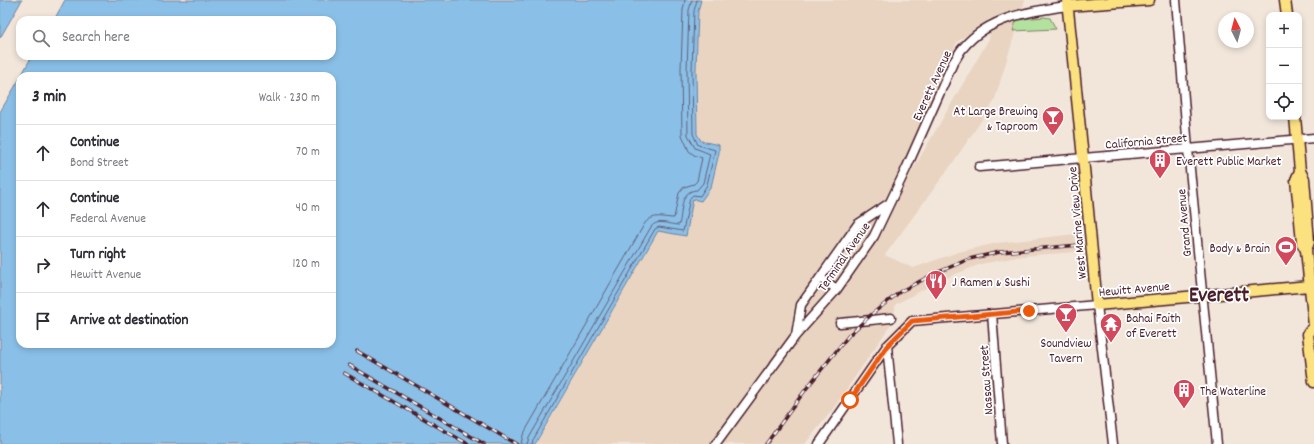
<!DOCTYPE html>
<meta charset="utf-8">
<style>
body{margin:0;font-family:Dekko,sans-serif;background:#f2f2f3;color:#2b2b33}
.controls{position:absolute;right:12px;top:12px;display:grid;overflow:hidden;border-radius:8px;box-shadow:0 2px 6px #0003}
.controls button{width:36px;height:36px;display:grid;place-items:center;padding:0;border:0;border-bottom:1px solid #e1e1e2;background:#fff;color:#2b2b33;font:20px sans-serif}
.compass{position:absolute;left:1218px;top:12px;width:36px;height:36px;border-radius:50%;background:#fff;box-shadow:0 2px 6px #0003;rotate:354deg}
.stop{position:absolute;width:12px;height:12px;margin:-9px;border:3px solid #ea580c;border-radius:50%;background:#fff}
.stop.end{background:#ea580c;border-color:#fff;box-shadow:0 1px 4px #0008}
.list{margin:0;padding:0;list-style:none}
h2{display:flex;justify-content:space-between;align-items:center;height:52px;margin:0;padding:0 16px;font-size:17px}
h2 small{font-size:13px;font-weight:400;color:#7c7c81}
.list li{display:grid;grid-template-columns:26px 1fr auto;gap:12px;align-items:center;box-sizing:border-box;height:56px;padding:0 16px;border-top:1px solid #e1e1e2}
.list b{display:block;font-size:15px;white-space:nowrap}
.list p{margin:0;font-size:13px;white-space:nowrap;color:#7c7c81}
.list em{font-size:13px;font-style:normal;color:#7c7c81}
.icon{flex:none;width:22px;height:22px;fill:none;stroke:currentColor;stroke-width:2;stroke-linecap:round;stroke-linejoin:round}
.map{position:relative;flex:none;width:1314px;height:444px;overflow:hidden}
.search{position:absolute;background:#fff;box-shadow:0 2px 6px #0003;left:16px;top:16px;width:320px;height:44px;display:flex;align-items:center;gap:10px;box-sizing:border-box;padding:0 14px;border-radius:12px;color:#7c7c81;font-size:15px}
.panel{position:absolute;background:#fff;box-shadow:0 2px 6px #0003;left:16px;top:72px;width:320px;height:276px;border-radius:12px}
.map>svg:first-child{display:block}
</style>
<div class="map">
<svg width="1314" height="444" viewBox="0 0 1314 444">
<rect width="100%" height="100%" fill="#f2e6db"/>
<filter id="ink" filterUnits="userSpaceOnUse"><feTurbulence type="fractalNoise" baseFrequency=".025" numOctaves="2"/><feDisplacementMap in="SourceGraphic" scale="8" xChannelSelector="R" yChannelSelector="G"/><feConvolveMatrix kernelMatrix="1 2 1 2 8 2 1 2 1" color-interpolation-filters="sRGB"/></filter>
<g filter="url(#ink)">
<!-- built -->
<path fill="#e9d4c2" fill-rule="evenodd" d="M701,0H1025L994,102L950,167L885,255L913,268L958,252L997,243L1075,234L1077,252L1023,256L981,264L941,280L896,304L892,323L831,412L805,444H536L658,231L445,152L701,200L719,145L700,141L697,134L696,70L698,11ZM991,18L989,39L877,231L957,42Z"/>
<!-- green -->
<path fill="#b3e19f" stroke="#7e8065" d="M1044,17L1050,18L1056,29L1013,31L1016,21L1022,19Z"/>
<!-- water -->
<path fill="#8ac0e8" stroke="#70809c" d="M0,0H22L0,38Z
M65,0H701L698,11L696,70L697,134L701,141L719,145V153L711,187L701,201L693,199L686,236L658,231L535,444H0V112L20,78V344H332V76H21L32,56H332V20H54Z"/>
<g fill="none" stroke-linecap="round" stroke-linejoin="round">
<!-- shore -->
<path stroke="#645f77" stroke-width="1" d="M521,444L523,435L645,223C654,213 663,218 674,218L679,193L684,187L694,184L697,181L702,158L694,155L689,151L682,135L681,69L683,10L685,0
M527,444L529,438L651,227C658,218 669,225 679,225C683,211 679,191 697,190L703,183L710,154L695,148L688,135L687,70L689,10L692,0
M532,444L533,440L655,229L659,227L683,231L690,198L693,195L700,196L707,185L715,150L698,145L693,134L692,70L694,11L697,0"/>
<!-- minor casing -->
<g stroke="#4a1f2b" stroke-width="11">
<path id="minor" d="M1176,0L1188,149L1217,444
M979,167L1314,138
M820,278L837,289
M992,314L1002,444
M840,323L891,318
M796,335L801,305L858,224L888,204
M887,346L897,444
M716,444L796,335L837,289L874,236L906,169L953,63C957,58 959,52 963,48C988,17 1031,11 1067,6
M819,444L887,346L912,321L1097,305L1113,444"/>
</g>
<!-- major casing -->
<g stroke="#4a1f2b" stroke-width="13">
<path id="major" d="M1067,0L1083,158L1097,305L1309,286L1314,284
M1285,0L1287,15
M1067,6L1149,0
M1295,117L1300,171L1304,179L1309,242L1306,250L1314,326
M1300,171L1296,180L1299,209L1302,243L1306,250
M1314,326L1308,334L1314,382"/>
</g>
<!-- minor -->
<use href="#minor" stroke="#fff" stroke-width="8"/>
<!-- major -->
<use href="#major" stroke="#fbe180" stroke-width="10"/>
<!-- rail casing -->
<g stroke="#4a1f2b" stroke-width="3.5">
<path id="rail" d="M357,351L516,444
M349,365L484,444
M344,373L468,444
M766,444L806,389L849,335L872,314L901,291L934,274L969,259L1000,252L1079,245"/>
</g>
<!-- rail -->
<use href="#rail" stroke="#fff" stroke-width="2" stroke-dasharray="6" stroke-linecap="butt"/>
</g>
</g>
<g fill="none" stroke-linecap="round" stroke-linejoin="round" filter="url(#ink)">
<!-- route -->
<path stroke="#ea580c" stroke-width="5" d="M850,400L887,346L912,321L1029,311"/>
</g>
<!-- icons -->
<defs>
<g id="bar-pin" transform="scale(1.15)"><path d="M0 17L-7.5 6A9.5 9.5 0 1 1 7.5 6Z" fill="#d1495b" stroke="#fff"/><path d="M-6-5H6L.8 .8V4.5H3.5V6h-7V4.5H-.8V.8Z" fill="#fff"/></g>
<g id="building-pin" transform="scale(1.15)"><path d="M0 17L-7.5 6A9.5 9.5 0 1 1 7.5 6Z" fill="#d1495b" stroke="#fff"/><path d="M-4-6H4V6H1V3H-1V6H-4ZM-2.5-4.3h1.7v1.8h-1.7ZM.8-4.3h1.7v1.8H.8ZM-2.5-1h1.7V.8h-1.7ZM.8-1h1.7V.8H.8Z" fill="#fff"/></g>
<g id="stadium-pin" transform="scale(1.15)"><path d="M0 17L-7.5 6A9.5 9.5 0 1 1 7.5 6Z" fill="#d1495b" stroke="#fff"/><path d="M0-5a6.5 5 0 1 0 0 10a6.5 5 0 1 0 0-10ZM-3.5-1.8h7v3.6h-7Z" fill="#fff"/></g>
<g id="restaurant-pin" transform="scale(1.15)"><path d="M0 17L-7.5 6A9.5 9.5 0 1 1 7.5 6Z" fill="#d1495b" stroke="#fff"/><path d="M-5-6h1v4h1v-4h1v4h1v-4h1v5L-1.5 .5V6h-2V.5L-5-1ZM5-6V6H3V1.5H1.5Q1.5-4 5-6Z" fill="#fff"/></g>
<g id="temple-pin" transform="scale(1.15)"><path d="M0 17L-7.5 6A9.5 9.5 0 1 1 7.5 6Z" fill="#d1495b" stroke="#fff"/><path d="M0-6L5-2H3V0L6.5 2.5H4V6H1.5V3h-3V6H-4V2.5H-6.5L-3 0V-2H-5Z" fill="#fff"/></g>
</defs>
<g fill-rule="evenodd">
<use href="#bar-pin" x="1053" y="117"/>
<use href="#building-pin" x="1160" y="160"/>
<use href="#stadium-pin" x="1286" y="247"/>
<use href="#restaurant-pin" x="936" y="281"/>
<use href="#bar-pin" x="1066" y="314"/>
<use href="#temple-pin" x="1111" y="324"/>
<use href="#building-pin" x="1184" y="390"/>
</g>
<g text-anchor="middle" stroke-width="3.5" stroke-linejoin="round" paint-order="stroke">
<!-- street labels -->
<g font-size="13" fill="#4a1f2b" stroke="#fff">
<text transform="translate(931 85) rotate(-65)" y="5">Everett Avenue</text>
<text transform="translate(1146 140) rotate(-5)" y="5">California Street</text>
<text transform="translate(1076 223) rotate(-95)" y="5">West Marine View Drive</text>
<text transform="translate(1183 223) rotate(-95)" y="5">Grand Avenue</text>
<text transform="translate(843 256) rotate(-55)" y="5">Terminal Avenue</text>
<text transform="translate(1134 288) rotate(-5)" y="5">Hewitt Avenue</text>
<text transform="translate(985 380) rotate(-94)" y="5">Nassau Street</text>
</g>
<!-- poi labels -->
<g font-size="13" fill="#4a1f2b" stroke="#fff" text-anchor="start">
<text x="1038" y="115" text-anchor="end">At Large Brewing<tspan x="1038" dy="15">&amp; Taproom</tspan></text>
<text x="1176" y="165">Everett Public Market</text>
<text x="1270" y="252" text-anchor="end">Body &amp; Brain</text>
<text x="952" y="286">J Ramen &amp; Sushi</text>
<text x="1126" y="322">Bahai Faith<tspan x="1126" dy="15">of Everett</tspan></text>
<text x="1066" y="347" text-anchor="middle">Soundview<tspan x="1066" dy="15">Tavern</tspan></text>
<text x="1200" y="395">The Waterline</text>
</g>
<!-- town labels -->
<g font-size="21" font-weight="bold" fill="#4a1f2b" stroke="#fff">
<text x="1219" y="301">Everett</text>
</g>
</g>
</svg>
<div class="controls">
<button>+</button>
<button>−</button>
<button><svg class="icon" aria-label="locate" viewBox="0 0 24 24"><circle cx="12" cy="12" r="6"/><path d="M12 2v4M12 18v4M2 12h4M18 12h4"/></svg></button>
</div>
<svg class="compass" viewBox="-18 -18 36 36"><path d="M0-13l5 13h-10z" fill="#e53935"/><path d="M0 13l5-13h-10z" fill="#7c7c81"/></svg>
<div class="stop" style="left:850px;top:400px"></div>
<div class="stop end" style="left:1029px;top:311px"></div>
<div class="search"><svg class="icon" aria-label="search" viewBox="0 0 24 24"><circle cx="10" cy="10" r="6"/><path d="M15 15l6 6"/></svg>Search here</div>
<section class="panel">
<h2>3 min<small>Walk · 230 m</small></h2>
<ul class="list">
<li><svg class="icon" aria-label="ahead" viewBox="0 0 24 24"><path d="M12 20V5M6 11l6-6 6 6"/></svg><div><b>Continue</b><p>Bond Street</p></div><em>70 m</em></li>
<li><svg class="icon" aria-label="ahead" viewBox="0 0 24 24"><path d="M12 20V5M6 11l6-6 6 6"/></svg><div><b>Continue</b><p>Federal Avenue</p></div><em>40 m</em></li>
<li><svg class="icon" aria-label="right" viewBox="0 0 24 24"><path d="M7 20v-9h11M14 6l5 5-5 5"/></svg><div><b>Turn right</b><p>Hewitt Avenue</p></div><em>120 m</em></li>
<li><svg class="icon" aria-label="arrive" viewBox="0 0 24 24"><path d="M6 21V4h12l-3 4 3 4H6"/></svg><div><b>Arrive at destination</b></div></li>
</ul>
</section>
</div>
